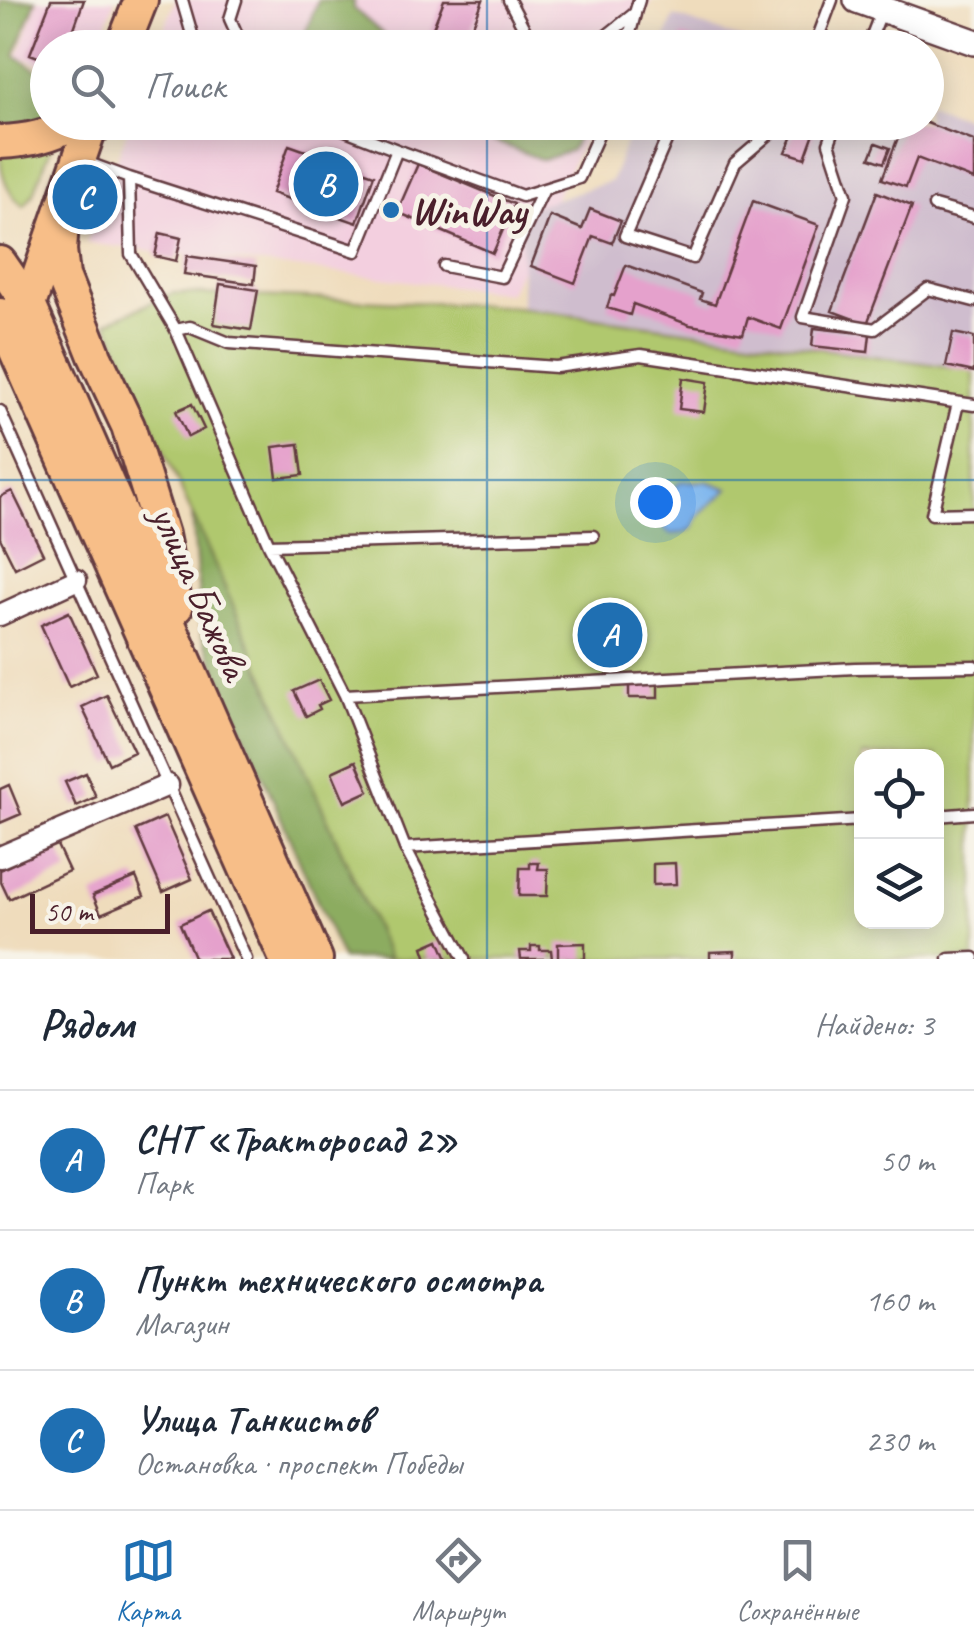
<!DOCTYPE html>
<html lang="ru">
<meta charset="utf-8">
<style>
body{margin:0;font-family:Caveat,sans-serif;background:#f2f2f3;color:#1f2937}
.controls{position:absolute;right:30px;bottom:30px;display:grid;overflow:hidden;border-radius:20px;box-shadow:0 5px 25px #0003}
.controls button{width:90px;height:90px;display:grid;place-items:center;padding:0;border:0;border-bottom:2px solid #e0e1e3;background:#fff;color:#1f2937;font:50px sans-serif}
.scale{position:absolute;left:30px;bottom:25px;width:140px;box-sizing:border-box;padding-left:10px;border:5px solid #4a1f2b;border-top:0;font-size:28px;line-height:35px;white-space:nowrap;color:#4a1f2b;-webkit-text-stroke:8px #f7f3e8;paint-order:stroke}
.you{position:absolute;left:655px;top:502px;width:35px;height:35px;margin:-25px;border:8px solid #fff;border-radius:50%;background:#1a73e8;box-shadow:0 0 0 15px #1a73e833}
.badge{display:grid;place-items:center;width:65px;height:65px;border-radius:50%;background:#1f6fb2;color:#fff;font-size:32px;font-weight:700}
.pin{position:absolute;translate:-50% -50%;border:5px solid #fff;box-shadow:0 2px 10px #0006}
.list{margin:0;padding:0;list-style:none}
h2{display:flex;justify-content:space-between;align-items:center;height:130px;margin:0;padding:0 40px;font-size:42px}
h2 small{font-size:32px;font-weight:400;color:#747a83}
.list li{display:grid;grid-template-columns:65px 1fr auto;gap:30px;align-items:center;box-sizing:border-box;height:140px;padding:0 40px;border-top:2px solid #e0e1e3}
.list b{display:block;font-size:38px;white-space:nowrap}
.list p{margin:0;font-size:32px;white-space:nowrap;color:#747a83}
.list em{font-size:32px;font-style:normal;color:#747a83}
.icon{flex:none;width:55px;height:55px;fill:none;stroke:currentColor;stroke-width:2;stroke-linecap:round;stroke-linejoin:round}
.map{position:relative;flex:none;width:974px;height:959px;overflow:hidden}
.search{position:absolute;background:#fff;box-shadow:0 5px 25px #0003;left:30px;right:30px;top:30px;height:110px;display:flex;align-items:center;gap:25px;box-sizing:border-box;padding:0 35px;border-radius:55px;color:#747a83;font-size:38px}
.sheet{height:550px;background:#fff}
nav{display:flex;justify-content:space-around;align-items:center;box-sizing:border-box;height:140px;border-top:2px solid #e0e1e3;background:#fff;font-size:28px;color:#747a83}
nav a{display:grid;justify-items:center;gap:5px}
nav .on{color:#1f6fb2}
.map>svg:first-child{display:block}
</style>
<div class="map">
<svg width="974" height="959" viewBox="0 0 974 959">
<rect width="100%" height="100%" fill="#f7f3e8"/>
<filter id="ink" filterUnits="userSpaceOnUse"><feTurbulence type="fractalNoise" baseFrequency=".01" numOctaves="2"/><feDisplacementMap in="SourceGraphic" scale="20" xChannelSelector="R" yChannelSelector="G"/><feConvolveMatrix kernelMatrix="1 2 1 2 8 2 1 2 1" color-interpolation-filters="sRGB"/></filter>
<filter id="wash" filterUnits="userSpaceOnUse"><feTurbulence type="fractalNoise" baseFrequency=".0048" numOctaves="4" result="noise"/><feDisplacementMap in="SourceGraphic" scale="40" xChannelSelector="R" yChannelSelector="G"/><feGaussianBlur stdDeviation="2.25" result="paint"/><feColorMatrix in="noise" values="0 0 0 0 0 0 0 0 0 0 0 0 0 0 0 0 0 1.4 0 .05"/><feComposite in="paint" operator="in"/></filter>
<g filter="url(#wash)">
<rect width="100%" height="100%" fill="#efdcbc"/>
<!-- built -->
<path fill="#f3cfdf" d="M38,0H115L98,47L48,48L47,67L18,56Z
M175,0H652L629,47L158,48Z
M130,123H592L509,293L86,243Z"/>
<!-- industrial -->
<path fill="#cfbdce" d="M674,16L764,47L662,48Z
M927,104L974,120V369L521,307L522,210L611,181L633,123L926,122Z"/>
<!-- green -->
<path fill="#b0c86e" stroke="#7d744c" stroke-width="2.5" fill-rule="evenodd" d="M52,145L34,193L24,206C7,195 0,172 0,152Z
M173,293L509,306L974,370V959H389L107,322ZM862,756H936V922H862Z"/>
<!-- forest -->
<path fill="#8cac61" stroke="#6b6646" stroke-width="2.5" d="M0,0H36L15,55L47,76L48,122L0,133Z
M318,0H354V9L398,47H300Z
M446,123L585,122V123L571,150L543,160Z
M192,513L389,959H342L202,635Z"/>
<!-- water -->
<path fill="#7db6ee" stroke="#646a8c" stroke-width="2.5" d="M707,481L728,489C715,504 698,508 693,528L682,533L670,534L658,521C662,506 670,495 680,482Z"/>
<g id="blocks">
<!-- building -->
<path fill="#e5a1cc" d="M51,0H84L67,48H48V61L30,54Z
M444,0H483L464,48H454L429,38Z
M682,36L712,47V48H678Z
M799,122H818L805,158L786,152Z
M904,122H924L974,141V180L917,158L906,187L882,179Z
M876,143L890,148L884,163L870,158Z
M289,145L374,175L357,223L272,193Z
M418,164L514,204L493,253L397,212Z
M100,183L114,188L100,226L86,221Z
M877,192L912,206L867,324L832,311Z
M753,201L819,225L781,329L748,317L743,334L690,325L633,304L630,315L607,308L611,295L614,296L626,265L702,293L700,299L715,304Z
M590,209L621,221L612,243L593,236L575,283L531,266L550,216L582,229Z
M160,233L181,238L176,261L155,256Z
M187,256L256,266L254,284L184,274Z
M220,284L258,290L251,330L214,324Z
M814,328L870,334L868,352L812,346Z
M953,333L974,337V372L946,366Z
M683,378L708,382L704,412L679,409Z
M192,404L204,429L188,437L176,411Z
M299,444L303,475L277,478L273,447Z
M12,491L43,554L15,568L0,538V497Z
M69,612L97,674L69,687L41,625Z
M319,680L329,700L318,705L320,709L306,716L294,691Z
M629,682H658V698H629Z
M107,695L134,752L109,764L82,707Z
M356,761L369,791L345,802L332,772Z
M86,773L96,797L76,806L65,782Z
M9,785L21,814L0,823V789Z
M165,817L192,879L163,892L136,830Z
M56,843L69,871L9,899L0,880V870Z
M530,863H539L538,869H548L547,896H519L520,868H530Z
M675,863L676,884L653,885V864Z
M136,877L144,896L101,914L93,895Z
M208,911L230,959H195L180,924Z
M439,940L447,959H427L423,947Z
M585,943V959H558V944Z
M531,946H540V950H551L552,959H521L520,951H531Z
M735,951V959H710V952Z"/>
</g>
</g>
<g filter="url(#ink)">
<use href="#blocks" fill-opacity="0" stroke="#633b41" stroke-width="2.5"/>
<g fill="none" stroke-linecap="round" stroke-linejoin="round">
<!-- service casing -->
<g stroke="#633b41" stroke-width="15">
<path id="service" d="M182,0L196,48
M236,0L230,19L243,48
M509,0L530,40L554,48
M591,48L635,13L639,0
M626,48L635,14
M814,48L832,0
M867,48L882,10
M674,122L625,236L693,258L735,163L783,122
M837,122L829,143L846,195L803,317L875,329L928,289L974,301
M92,136L181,122
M397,150L522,196L579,178L604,122
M83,161L129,178L131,254L176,330
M129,178L356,251L397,150L325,122
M934,206L974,217
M444,266L502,277L544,189
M958,403L932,514L974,513
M0,411L246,959
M269,545L593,536
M345,695L855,668L974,666
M936,816L974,813
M405,848L862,820
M464,959L405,848L345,695L269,545L176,330L190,327L229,343L556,367L641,355L974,405
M949,959L974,958"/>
</g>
<!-- minor casing -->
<g stroke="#633b41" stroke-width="25">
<path id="minor" d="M0,615L76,580
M0,857L168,785"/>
</g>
<!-- tertiary casing -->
<g stroke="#633b41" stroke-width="30">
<path id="tertiary" d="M857,0L974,42"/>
</g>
<!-- primary casing -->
<g stroke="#633b41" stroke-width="38">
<path id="primary" d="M122,48L141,0
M0,142C28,141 50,136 75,122
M63,210L60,250L63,276L95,356L128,426L162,535L176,607
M0,263L29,305L316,959
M0,315L286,959
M19,318L29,305L92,122"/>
</g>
<!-- service -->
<use href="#service" stroke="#fff" stroke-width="10"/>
<!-- minor -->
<use href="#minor" stroke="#fff" stroke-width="20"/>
<!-- tertiary -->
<use href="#tertiary" stroke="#fff" stroke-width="25"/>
<!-- primary -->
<use href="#primary" stroke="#f7be88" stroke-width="32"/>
</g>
</g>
<!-- grid -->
<path fill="none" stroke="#1f6fb2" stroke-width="2.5" stroke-opacity="0.55" d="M487,0V48M487,122V959M0,480H974"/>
<!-- markers -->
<circle fill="#1f6fb2" stroke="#f7f3e8" stroke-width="4" cx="391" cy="210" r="10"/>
<g text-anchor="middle" stroke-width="10" stroke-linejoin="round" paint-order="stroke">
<!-- poi labels -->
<g font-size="40" font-weight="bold" fill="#4a1f2b" stroke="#f7f3e8" text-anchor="start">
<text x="411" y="224">WinWay</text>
</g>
<!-- street labels -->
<g font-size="40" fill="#4a1f2b" stroke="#f7f3e8">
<text transform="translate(201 592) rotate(66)" y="14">улица Бажова</text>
</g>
</g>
</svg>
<div class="controls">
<button><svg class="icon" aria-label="locate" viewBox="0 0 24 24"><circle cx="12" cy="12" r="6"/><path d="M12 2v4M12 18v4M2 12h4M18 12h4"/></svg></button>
<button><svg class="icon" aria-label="layers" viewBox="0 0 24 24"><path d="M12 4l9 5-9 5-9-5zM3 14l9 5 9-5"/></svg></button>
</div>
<div class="scale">50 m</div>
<div class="you"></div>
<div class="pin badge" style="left:610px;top:635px">A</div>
<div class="pin badge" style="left:326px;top:184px">B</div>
<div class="pin badge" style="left:85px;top:197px">C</div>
<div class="search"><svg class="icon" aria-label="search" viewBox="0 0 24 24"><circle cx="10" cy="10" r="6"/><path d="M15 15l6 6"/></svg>Поиск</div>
</div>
<section class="sheet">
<h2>Рядом<small>Найдено: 3</small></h2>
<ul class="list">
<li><span class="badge">A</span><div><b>СНТ «Тракторосад 2»</b><p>Парк</p></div><em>50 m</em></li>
<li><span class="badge">B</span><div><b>Пункт технического осмотра</b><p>Магазин</p></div><em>160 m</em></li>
<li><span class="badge">C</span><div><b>Улица Танкистов</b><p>Остановка · проспект Победы</p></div><em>230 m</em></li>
</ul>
</section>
<nav>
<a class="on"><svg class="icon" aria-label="map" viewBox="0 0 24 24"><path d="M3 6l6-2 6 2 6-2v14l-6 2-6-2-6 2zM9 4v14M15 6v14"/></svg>Карта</a>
<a><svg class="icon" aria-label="directions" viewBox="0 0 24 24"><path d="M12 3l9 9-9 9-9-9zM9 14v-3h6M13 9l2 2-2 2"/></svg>Маршрут</a>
<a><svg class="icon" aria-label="saved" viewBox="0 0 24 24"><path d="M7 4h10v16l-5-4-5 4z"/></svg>Сохранённые</a>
</nav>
